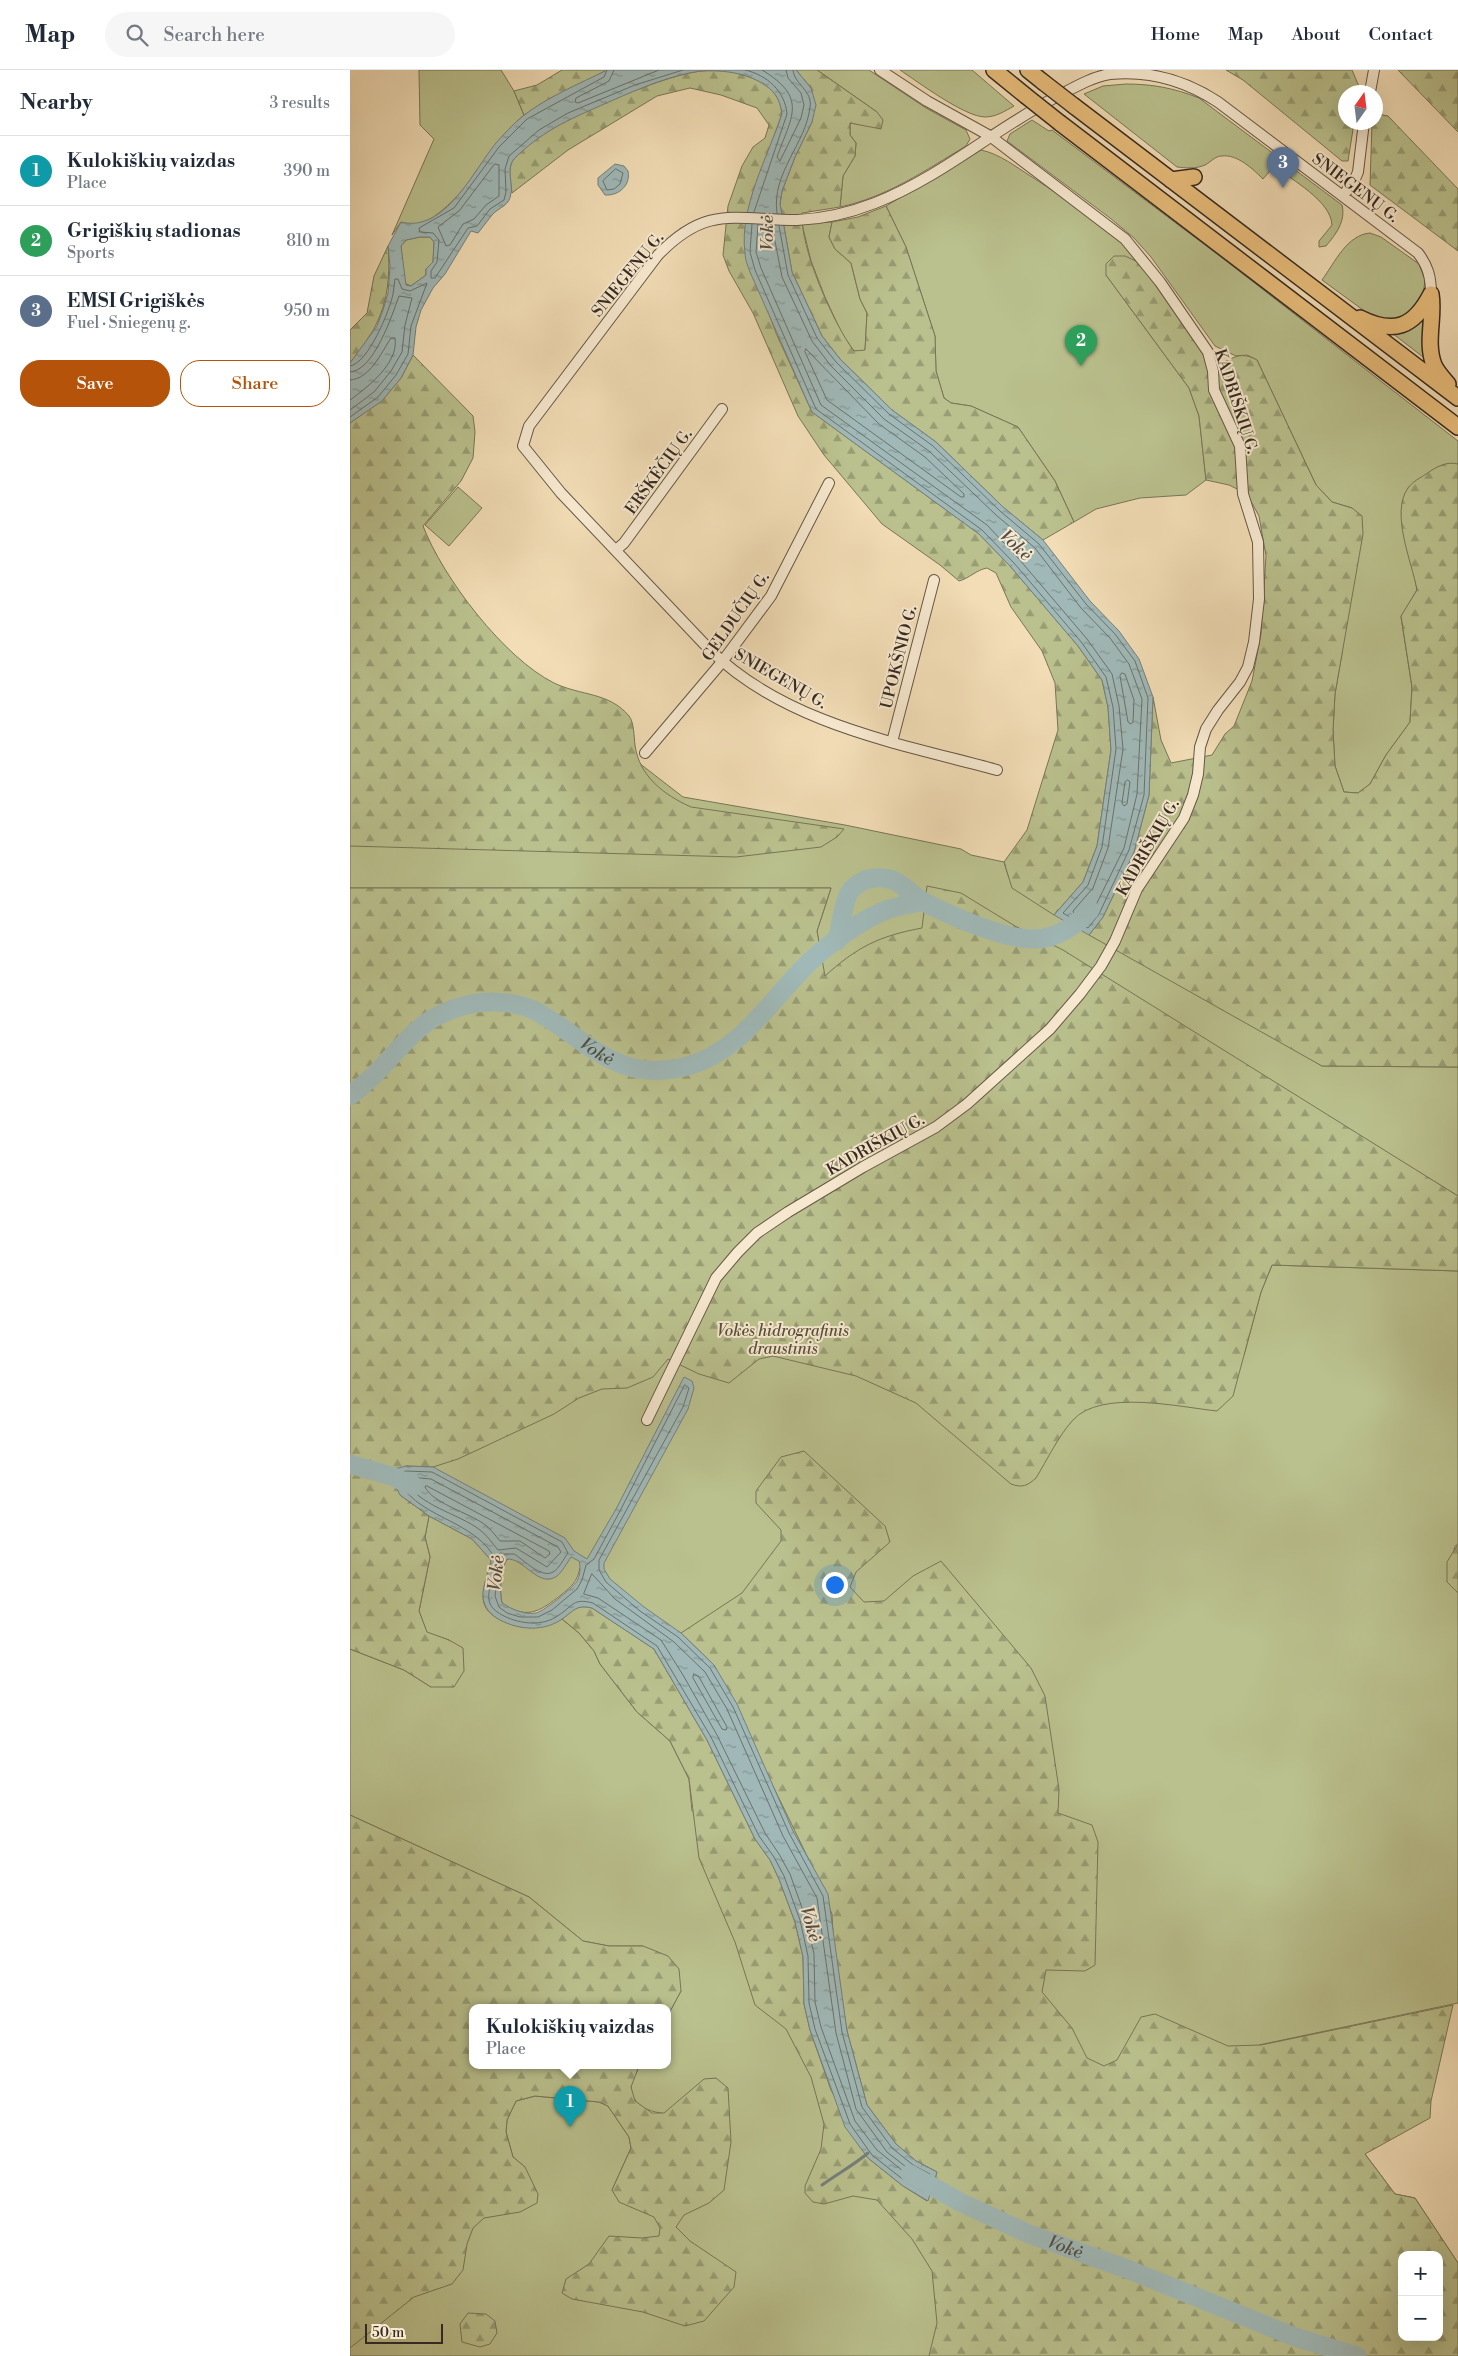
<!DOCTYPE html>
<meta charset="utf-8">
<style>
body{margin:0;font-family:"Libre Bodoni",serif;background:#f6f6f7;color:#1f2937}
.controls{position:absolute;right:15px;bottom:15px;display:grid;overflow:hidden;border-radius:10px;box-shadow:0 5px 20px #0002}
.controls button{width:45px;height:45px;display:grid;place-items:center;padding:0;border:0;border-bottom:1px solid #e0e1e3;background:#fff;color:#1f2937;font:25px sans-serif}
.compass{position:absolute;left:988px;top:15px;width:45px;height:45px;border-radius:50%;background:#fff;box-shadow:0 5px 20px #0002;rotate:14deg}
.scale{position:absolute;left:15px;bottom:12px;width:78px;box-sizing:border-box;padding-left:5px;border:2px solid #362a21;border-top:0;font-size:14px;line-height:18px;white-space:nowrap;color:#362a21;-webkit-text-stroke:4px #f7e9d0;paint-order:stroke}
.you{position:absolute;left:484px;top:1514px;width:18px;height:18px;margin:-12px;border:4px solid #fff;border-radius:50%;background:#1a73e8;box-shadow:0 0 0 8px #1a73e833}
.badge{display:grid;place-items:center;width:32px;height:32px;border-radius:50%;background:#b45309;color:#fff;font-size:16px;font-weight:700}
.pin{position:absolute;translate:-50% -41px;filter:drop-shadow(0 1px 2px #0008)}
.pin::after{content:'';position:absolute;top:26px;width:18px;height:15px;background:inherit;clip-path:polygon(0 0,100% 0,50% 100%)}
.popup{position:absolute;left:119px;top:1934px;width:202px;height:65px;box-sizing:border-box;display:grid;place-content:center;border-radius:10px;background:#fff;filter:drop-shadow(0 1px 4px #0005);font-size:16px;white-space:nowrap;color:#747a83}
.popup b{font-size:19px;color:#1f2937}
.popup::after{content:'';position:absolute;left:50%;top:100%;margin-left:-10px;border:10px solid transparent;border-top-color:#fff}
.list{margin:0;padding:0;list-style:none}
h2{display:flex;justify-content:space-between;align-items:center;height:65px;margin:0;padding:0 20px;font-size:21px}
h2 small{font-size:16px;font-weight:400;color:#747a83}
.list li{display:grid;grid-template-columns:32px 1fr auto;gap:15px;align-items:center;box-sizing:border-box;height:70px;padding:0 20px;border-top:1px solid #e0e1e3}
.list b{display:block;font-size:19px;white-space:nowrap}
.list p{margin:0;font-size:16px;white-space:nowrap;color:#747a83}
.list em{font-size:16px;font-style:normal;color:#747a83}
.actions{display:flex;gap:10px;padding:15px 20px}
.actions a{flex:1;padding:11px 0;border:1px solid #b45309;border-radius:20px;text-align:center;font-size:18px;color:#b45309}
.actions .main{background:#b45309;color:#fff}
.icon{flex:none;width:28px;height:28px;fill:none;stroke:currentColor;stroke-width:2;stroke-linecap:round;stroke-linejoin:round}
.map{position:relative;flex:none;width:1108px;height:2286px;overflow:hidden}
header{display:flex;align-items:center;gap:30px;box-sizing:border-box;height:70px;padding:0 25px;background:#fff;border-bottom:1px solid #e0e1e3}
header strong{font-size:24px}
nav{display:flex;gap:28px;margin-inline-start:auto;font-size:18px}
.search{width:350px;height:45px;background:#f6f6f7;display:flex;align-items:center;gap:12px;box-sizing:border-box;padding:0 18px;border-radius:28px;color:#747a83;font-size:19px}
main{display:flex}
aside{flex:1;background:#fff}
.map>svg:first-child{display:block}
</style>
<header>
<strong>Map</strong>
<div class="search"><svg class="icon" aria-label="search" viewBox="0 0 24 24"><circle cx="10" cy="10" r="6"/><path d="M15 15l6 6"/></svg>Search here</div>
<nav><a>Home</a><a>Map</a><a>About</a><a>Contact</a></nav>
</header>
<main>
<aside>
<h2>Nearby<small>3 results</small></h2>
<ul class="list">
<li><span class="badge" style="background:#0f9aa8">1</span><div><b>Kulokiškių vaizdas</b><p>Place</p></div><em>390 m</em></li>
<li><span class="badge" style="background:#2e9e5b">2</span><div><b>Grigiškių stadionas</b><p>Sports</p></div><em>810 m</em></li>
<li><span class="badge" style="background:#5c6f8a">3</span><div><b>EMSI Grigiškės</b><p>Fuel · Sniegenų g.</p></div><em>950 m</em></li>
</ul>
<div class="actions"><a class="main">Save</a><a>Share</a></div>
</aside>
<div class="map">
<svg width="1108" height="2286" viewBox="0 0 1108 2286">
<defs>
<pattern id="forest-firs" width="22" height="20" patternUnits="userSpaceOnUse" patternTransform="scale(1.25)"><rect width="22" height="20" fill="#bac18e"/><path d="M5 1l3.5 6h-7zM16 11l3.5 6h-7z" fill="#989d74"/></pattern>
<pattern id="water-ripples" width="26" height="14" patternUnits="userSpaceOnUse" patternTransform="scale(1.25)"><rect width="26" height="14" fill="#a0b9b8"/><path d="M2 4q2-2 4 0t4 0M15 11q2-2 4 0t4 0" fill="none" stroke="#839795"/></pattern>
</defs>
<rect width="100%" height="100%" fill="#f2ddb6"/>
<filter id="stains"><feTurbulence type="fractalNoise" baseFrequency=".004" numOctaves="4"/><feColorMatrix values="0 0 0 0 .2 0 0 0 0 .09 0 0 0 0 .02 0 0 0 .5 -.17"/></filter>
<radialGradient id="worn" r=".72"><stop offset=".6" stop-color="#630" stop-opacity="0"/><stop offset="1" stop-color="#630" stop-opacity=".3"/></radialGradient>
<!-- green -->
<path fill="#bac18e" stroke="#787658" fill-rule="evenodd" d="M69,0H151L164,21L174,45L162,56C141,82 98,152 63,155C59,155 54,153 51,152L42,165L84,69L70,55Z
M467,0H519L576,38L616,60L620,69L616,76C576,100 537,127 490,137L493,106L505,86L506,73L500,65V53L514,55L527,42Z
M550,0H622L664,36C655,41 646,47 635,47C615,47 568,12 550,0Z
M776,14C802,14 824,18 849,28L992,135C996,151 986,164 976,176L969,177V171L982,155C981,131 942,110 924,96L913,109C903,99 887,84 872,86C865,86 861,92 855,95C846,99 836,98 827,97L734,24L753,16Z
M682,50L699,61L702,60L871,187L1108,371V394L1063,499L1067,520L1051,547L1062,617L1060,652L1036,685L1020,714L1008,723L994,722L985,696L983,660L985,624L992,583L1002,438L982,432L966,415L907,290L897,285L886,286L865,276L801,187L784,168L760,148L657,71L660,64Z
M631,80C650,84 666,97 682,107C720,132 761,157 790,193L756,205L839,318L849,346L856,410L836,425L790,428L746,439L724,452L705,411L668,357L621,336L601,333L594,328L586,301L585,266L556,177L536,136Z
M482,152L479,167L485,179L501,193L510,229L517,243L515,281H504L492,264L475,227L461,191L452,154Z
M1020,163L1031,167L1069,194L1075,210L1073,227L1053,251L1024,248L972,210C985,192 997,165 1020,163Z
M70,167H80L84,172L83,192L76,199V205L61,216L54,213L51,176L56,170Z
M1078,242L1077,290L1042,263Z
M108,417L132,438L99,476L75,455Z
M267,676L333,727L495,755L611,779L621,785L654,792L659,808L972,996L1108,997V1126L899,998L894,1285L911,1222L922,1195L1108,1201V1474L1105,1476L1097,1512L1108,1523V1933L909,1975L1015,2084L1045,2124L1065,2128L1108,2193V2286H0V2108L175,2097L163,2087L156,2062L157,2050L166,2031L185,2026L249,2032L258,2036L279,2067L281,2078L262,2120L312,2043C299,2042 282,2035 281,2018C281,2012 287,2002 289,1996H318V1945L331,1921L293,1876H259L233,1871L179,1827L0,1745V1579L54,1600L81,1617L99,1570L77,1563L69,1541L80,1487L75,1467L79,1446L122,1469L141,1490C139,1503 129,1523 135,1536C137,1541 144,1547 149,1549C170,1560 191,1561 212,1549L229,1563L244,1581L250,1594L287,1642L320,1671L339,1709L342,1741L428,1756L230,1498C227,1512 222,1516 211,1525C189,1542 177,1550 152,1533C149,1521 151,1499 157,1489L163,1488L206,1506L218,1491L62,1408L472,891L467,861L481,818H0V718ZM1052,2185H1089V2267H1052Z"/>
<!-- forest -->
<path fill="url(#forest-firs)" stroke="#787658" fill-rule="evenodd" d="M212,0H257L174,45L164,21L187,15Z
M374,0C401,7 429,12 432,44L401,129L395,160L415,233L426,263L462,342L629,464L660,496L728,576L752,610L758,637L761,680L747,776L733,812L704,845L662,818L654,792L677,760L708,660L705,613L692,581L661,537L646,503L637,498C626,500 620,508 609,511L590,495L532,454L474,385L448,346L403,243L379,201L373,185L378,136L392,96L403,77L415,68L419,55L407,38L371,25L340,18L307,26L218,80L162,123C161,112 157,99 163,89C183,57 313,5 351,1C359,0 367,1 374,0Z
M446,0H467L527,42L533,50L531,59L500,53V65L506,73L505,86L493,106L490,137L452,143C450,178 483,253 504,281L515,280L517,243L510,229L501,193L485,179L479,167L482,152L508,147L536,136L556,177L585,266L586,301L594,328L601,333L621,336L668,357L705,411L724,452L693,470L653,437L586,372L542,340L490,289L472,266L442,202L430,134L432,121L445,87L462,52L461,18Z
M876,0H1002L1010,19L1009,22H996V52L1004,53L998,91H992L893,10Z
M1048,0H1108V62Z
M1028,44L1038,46L1108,119V181L1020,115L1022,53L1026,52V47Z
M38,176C42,224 32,256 0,293V260L17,243L24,206Z
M764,186H775L790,193L847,273L859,294C879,297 884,277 907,290L966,415L982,432L1002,438L1012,446L1013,464L985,624L983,660L985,696L994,722L1008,723L1020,714L1036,685L1060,652L1062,617L1051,546L1067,520C1062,492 1040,443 1058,418C1062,412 1070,408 1076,404C1086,397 1096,391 1108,394V997L972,996L739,865L753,847L784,782L799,725L803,627L811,670L821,693L862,685L875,664L884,656L902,611L911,564L916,486L909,446L897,424L879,415L856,410L849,346L839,318L756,205V194Z
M63,285L123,346L125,362L123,388L111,411L73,456C93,508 154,588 204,613C231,626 259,622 279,646C284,652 284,667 285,675C289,706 314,725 341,737L494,759L487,767L471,777L386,787L0,776V353L32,330L51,308Z
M577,816L611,823L665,856L713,880L1108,1126V1201L922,1195L911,1222L883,1326L867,1341C829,1337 751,1319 723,1350C709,1365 697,1390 686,1408C677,1416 672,1418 661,1414L566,1333L506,1306L423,1286L409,1289L379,1313L349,1304L318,1289L303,1307L277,1318L252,1319L229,1328L204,1344L108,1389L83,1397L56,1396L50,1425L79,1446L75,1467L80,1487L69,1541L77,1562L99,1570L113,1578L114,1601L104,1617H81L54,1600L0,1579V818H481L467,861L475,906C507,877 529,866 572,858Z
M454,1381L535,1456L540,1472L506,1502L500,1517L514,1532L534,1531L563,1506L591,1491L681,1598L695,1626L709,1719L708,1743L742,1755L748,1772L745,1895L735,1901L696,1900L692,1922L722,1958L737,1988L754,1996L767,1990L791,1947L805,1944L878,1976L911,1975L1103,1935L1081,2031L1080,2048L1015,2084L1045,2124L1065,2128L1108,2193V2286H579L587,2253L582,2201L562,2169L527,2130L503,2126L474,2134L463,2132L455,2123V2116L471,2079L474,2054L461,2007L436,1959L405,1935L385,1872L349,1788L339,1709L320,1671L287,1642L250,1594L244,1581L229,1563L212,1549C223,1540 227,1534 242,1538L304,1579L357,1670L405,1769L420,1790L429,1809L445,1852L453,1887L454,1934L460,1960L481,2020L518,2088L553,2116L577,2131L587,2102L566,2091L546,2074L517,2035L497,1961L484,1881L482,1844L460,1792L364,1595L331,1563L392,1523L431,1471V1460L406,1433V1421L431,1387ZM1052,2185H1089V2267H1052Z
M1108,1474V1523L1097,1512V1492Z
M0,1745L179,1827L233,1871L259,1876H293L318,1886L329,1899L331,1921L318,1945V1938H122V1996H289L281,2017L285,2031L302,2043H314L354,2009L366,2008L378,2018L381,2072L374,2120L359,2133L334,2145L326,2157L340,2171L386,2202L384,2217L354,2251L335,2256L293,2242L222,2229L212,2223L216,2209L239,2194L259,2166L292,2168L309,2166L310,2158L304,2147L269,2132L262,2120L281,2078L279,2067L258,2036L249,2032L185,2026L166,2031L157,2050L156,2062L163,2087L175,2097L188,2124L187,2133L170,2142L134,2148L123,2158L117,2174L113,2200L102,2214L64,2227L0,2278Z
M118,2243L136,2244L145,2251L147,2263L140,2274L130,2277L112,2272L110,2254Z"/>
<!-- water -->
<path fill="url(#water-ripples)" stroke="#76807c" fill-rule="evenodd" d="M257,0H446L447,1L461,18L466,35L462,52L445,87L432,121L430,134L442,202L472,266L490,289L542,340L586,372L653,437L693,470L740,531L769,561L789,589L803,627L799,725L784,782L753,847L739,865L704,845L733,812L747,776L761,680L758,637L752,610L728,576L660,496L629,464L462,342L400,202C398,196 395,190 395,183C389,138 418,86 432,44C430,28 424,20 410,12C393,2 370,0 351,1C320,5 289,19 261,31C223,48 196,58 166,87C155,97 163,111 161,123C160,136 149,137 142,145C137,151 133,157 128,163L121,161L95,204L83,218L71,240L66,257L63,285L51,308L32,331L0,353V293L27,256L33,240L38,223L40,196L38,176L51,152C95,163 123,101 146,73C154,64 163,54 173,46C197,27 229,14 257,0ZM70,167H80L84,172L83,192L76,199V205L61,216L56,215L51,176L56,170Z
M265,94L274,96L278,101C281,115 269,126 255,125L248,115V108Z
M334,1307L342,1311L344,1318L338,1339L254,1493V1499L260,1509L294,1537L331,1563L364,1595L387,1634L443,1761L478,1824L497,1961L517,2035L546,2074L566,2091L587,2102L578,2131L553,2116L518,2088L495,2057L460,1960L454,1934L453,1887L445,1852L429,1809L420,1790L405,1769L357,1670L304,1579L242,1538C226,1534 224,1541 212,1549C194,1562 169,1560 150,1550C141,1545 134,1538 133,1527C132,1515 140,1502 141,1490L122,1469L79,1446L50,1425L41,1406L44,1399L56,1396L83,1397L215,1468L224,1481L237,1489L266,1439ZM221,1487L229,1491C231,1498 230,1505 227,1511C223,1518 194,1541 186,1543C174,1545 161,1539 152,1533C149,1521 151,1499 157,1489C174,1488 189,1519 207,1506C212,1502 217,1493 221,1487Z"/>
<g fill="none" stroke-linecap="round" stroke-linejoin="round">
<!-- shore -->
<path stroke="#6b726c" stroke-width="1" d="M257,0L254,7L177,49L149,77L104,138L69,158L70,162L83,163L89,170L87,192L81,201V208H85L118,158L127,156L140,139L154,130L156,122L155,99L159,86L189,60L218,43L285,15L333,0
M264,0L259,11L226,28L225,32L228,33L309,0
M395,0C417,5 435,21 437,44L404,142
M412,0C459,28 441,47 427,87L430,91L451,48L454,35L451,23L438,8L436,0
M145,94L149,95V126L136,135L124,149L113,154L100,175L96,176L88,157L109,141Z
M266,99L273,103L270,114L264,119L257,120L253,111Z
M427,143C421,103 456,74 460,37C463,21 444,14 443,0
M402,154L400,182L405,200L466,339L632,460L664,493L732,573L756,607L763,637L766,679L752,777L738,815L713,843L738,858L749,844L779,780L794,725L798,628L785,591L765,564L736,534L689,474L650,441L583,376L539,344L486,292L467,268L438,205L429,156
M408,155L406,182L411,198L471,335L637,455L669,489L737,569L762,604L769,636L773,679L758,778L743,818L723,841L724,844L736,850L743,841L774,778L787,724L792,629L779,594L760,568L731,538L685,478L646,445L579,381L534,349L481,296L462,271L432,207L422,156
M456,279L529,354L575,387L614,424V427H611L477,330L455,282Z
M0,296C18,294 40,240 43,224C44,219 44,214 45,209H48L52,219L60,221L77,213L61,256L58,284L46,305L28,327L0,347
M0,302C24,301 42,245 49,226L62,228L55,255L52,282L41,301L24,322L0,340
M0,310C20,309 31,283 41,268H45C49,293 18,317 0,330
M772,603L775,604L784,630L783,652L781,654L778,652L770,606Z
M778,710L780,712L777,734L774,736L772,733L775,712Z
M335,1315L339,1318L333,1337L249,1490V1500L256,1512L290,1541L328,1567L360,1598L383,1637L439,1763L473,1826L492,1962L512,2037L542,2078L563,2095L580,2104L574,2122L555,2111L522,2085L500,2054L465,1959L459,1933L458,1886L450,1850L434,1806L424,1787L409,1766L361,1667L307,1576L243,1533C223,1528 224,1535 209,1545C193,1557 170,1554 154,1546C148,1543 140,1538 139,1530C138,1523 140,1514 144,1509L147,1511L145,1526L149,1537L157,1543L170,1547H188L202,1540L227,1519L232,1510L236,1495L244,1489L270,1441Z
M56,1401L82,1402L212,1472L218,1483C214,1488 209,1499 203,1502C191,1509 173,1489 164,1484H155L147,1492C126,1447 61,1449 47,1405Z
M58,1407L81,1409L208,1477L211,1482L197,1497L166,1478L148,1480C142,1473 137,1465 130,1460C110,1444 66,1435 56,1410Z
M77,1416L199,1481L200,1484L195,1488L170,1471H150C145,1465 140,1458 134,1454C119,1443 82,1433 75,1417Z
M242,1504L265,1529L324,1572L355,1602L377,1639L433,1766L467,1828L486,1963L506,2039L537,2082L560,2100L572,2107L571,2113L559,2106L527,2080L505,2051L471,1957L465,1932L464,1884L456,1849L440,1804L429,1784L415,1763L367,1665L333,1605L311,1570L248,1528L234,1524Z
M344,1604L349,1607L377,1657L376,1660L372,1659L343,1608Z"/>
<!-- stream -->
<path stroke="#76807c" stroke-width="3" d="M472,2115C487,2104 504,2095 518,2083"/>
<!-- river -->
<g stroke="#a0b9b8" stroke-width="19">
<path d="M487,871C490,859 494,828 501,820C509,812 520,807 532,808C550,808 559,824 574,832C601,846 655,870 685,869C706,869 727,855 740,840"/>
<path id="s1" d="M0,1026C9,1018 20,1010 28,1001C50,979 66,954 96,942C124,929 165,928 191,944C243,975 270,1014 338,996C395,980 424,923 466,886C487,868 512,849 539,839C549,836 561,834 572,831"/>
<path d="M0,1394L41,1406L64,1416"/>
<path id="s2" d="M560,2104L612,2133L679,2164L777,2199L945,2267L1007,2286"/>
</g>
<!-- minor casing -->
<g stroke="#655746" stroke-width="12">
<path id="minor" d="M1020,22L1024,0
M993,126L1005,109L1008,102L1014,52
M266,480L274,473L372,339
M542,672L584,510
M295,683L372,592L421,526L479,413
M647,700C548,673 435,654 359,579L211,423L173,376L179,356L308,185C357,134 385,150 447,150C473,149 502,142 525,133C591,107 646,58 708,26C725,17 742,7 760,4C800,0 836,11 868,32L1068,183C1078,196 1081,207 1081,224
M297,1350L366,1208L388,1182L407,1163L438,1142L513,1097L586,1057L617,1034L700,959L730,924L751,896L765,871L787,819L834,748L843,725L848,704L850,677L856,659L868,640L890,612L898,597L904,572L909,529L908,472L893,424L890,376L864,320L863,301L858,282L810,212L775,169L640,66L577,31L530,0"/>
</g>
<!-- highway casing -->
<g stroke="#362a21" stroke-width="18">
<path id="highway" d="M644,0L676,26
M678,0L693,12
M724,36L1108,328
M710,53L1108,357
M821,110L844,107
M1081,224C1085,247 1075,272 1084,295C1087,302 1093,308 1098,314
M1010,248C1044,265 1064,257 1081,224"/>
</g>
<!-- minor -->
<use href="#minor" stroke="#f7e9d0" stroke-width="10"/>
<!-- highway -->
<use href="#highway" stroke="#e9be7b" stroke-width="15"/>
<!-- highway-bridge casing -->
<g stroke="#362a21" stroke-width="18" stroke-linecap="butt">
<path id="highway-bridge" d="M693,12L724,36
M676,26L710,53"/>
</g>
<!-- highway-bridge -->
<use href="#highway-bridge" stroke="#e9be7b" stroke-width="15"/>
</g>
<g text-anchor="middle" stroke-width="4" stroke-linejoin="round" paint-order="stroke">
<!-- street labels -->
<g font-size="16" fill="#362a21" stroke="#f7e9d0">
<text transform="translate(1006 117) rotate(37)" y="6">SNIEGENŲ G.</text>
<text transform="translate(277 204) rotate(-51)" y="6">SNIEGENŲ G.</text>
<text transform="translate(887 331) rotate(72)" y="6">KADRIŠKIŲ G.</text>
<text transform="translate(308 401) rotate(-54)" y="6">ERŠKĖČIŲ G.</text>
<text transform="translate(385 546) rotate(-55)" y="6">GELDUČIŲ G.</text>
<text transform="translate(548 587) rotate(-76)" y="6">UPOKŠNIO G.</text>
<text transform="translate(431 608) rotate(30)" y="6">SNIEGENŲ G.</text>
<text transform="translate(797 777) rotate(-60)" y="6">KADRIŠKIŲ G.</text>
<text transform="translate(525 1074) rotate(-29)" y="6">KADRIŠKIŲ G.</text>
</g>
<!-- park labels -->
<g font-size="16" font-style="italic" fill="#57503c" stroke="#f7e9d0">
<text x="433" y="1266">Vokės hidrografinis<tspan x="433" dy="18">draustinis</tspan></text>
</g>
<!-- water labels -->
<g font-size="18" font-style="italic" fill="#504e47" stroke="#f7e9d0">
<text transform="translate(417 163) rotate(-90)" y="6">Vokė</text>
<text transform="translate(666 475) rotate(43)" y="6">Vokė</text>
<text dy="6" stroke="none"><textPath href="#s1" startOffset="294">Vokė</textPath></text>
<text transform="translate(146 1503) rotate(-84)" y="6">Vokė</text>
<text transform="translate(461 1854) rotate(74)" y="6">Vokė</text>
<text dy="6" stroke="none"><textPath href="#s2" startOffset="172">Vokė</textPath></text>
</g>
</g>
<rect width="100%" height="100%" filter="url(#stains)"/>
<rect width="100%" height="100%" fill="url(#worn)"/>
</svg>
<div class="controls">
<button>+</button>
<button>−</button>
</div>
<svg class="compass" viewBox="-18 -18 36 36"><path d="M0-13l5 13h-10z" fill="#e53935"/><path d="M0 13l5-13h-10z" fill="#747a83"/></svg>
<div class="scale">50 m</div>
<div class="you"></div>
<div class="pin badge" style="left:220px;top:2057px;background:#0f9aa8">1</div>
<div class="popup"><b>Kulokiškių vaizdas</b>Place</div>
<div class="pin badge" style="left:731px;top:296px;background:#2e9e5b">2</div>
<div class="pin badge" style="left:933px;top:118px;background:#5c6f8a">3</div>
</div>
</main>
